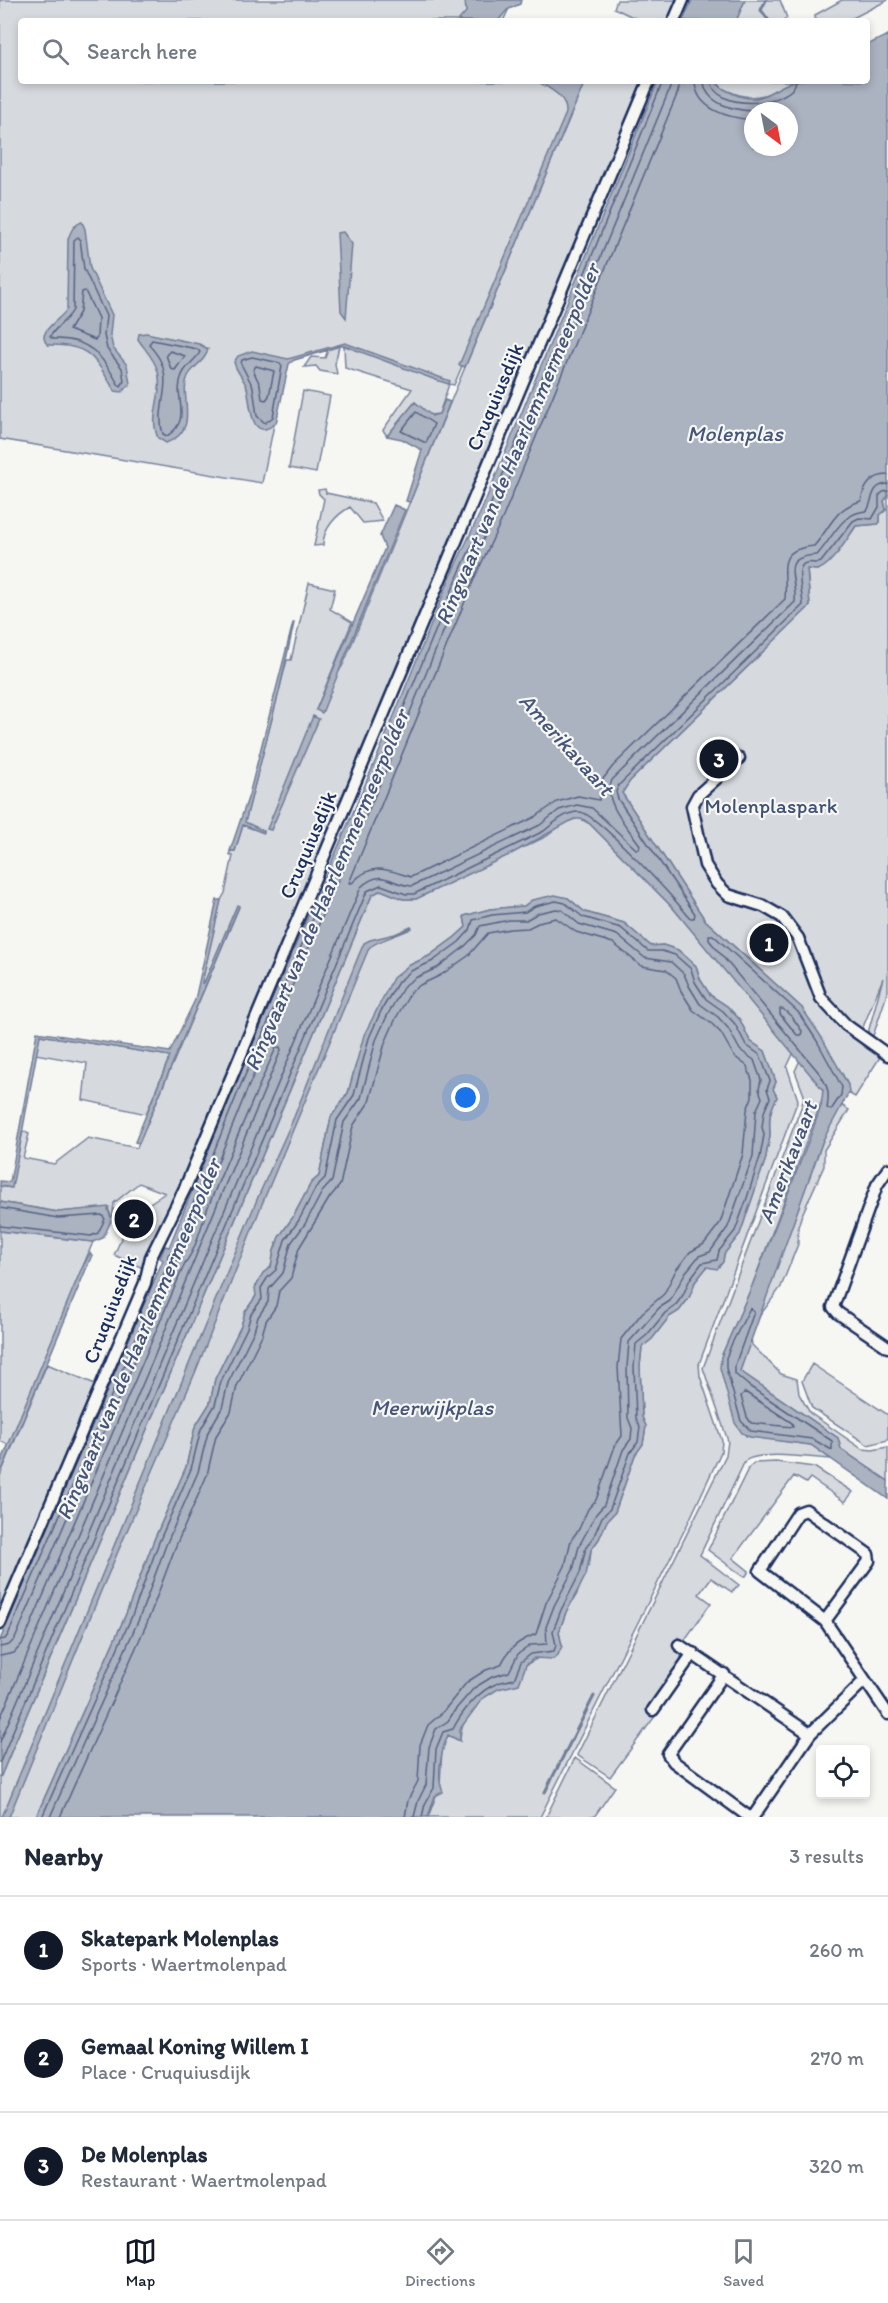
<!DOCTYPE html>
<meta charset="utf-8">
<style>
body{margin:0;font-family:Itim,sans-serif;background:#f6f6f7;color:#1f2937}
.controls{position:absolute;right:18px;bottom:18px;display:grid;overflow:hidden;border-radius:6px;box-shadow:0 3px 9px #0003}
.controls button{width:54px;height:54px;display:grid;place-items:center;padding:0;border:0;border-bottom:2px solid #e0e1e3;background:#fff;color:#1f2937;font:30px sans-serif}
.compass{position:absolute;left:744px;top:102px;width:54px;height:54px;border-radius:50%;background:#fff;box-shadow:0 3px 9px #0003;rotate:148deg}
.you{position:absolute;left:466px;top:1098px;width:21px;height:21px;margin:-15px;border:4px solid #fff;border-radius:50%;background:#1a73e8;box-shadow:0 0 0 9px #1a73e833}
.badge{display:grid;place-items:center;width:39px;height:39px;border-radius:50%;background:#111827;color:#fff;font-size:20px;font-weight:700}
.pin{position:absolute;translate:-50% -50%;border:3px solid #fff;box-shadow:0 2px 6px #0006}
.list{margin:0;padding:0;list-style:none}
h2{display:flex;justify-content:space-between;align-items:center;height:78px;margin:0;padding:0 24px;font-size:26px}
h2 small{font-size:20px;font-weight:400;color:#747a83}
.list li{display:grid;grid-template-columns:39px 1fr auto;gap:18px;align-items:center;box-sizing:border-box;height:108px;padding:0 24px;border-top:2px solid #e0e1e3}
.list b{display:block;font-size:22px;white-space:nowrap}
.list p{margin:0;font-size:20px;white-space:nowrap;color:#747a83}
.list em{font-size:20px;font-style:normal;color:#747a83}
.icon{flex:none;width:33px;height:33px;fill:none;stroke:currentColor;stroke-width:2;stroke-linecap:round;stroke-linejoin:round}
.map{position:relative;flex:none;width:888px;height:1817px;overflow:hidden}
.search{position:absolute;background:#fff;box-shadow:0 3px 9px #0003;left:18px;right:18px;top:18px;height:66px;display:flex;align-items:center;gap:15px;box-sizing:border-box;padding:0 21px;border-radius:6px;color:#747a83;font-size:22px}
.sheet{height:402px;background:#fff}
nav{display:flex;justify-content:space-around;align-items:center;box-sizing:border-box;height:84px;border-top:2px solid #e0e1e3;background:#fff;font-size:16px;color:#747a83}
nav a{display:grid;justify-items:center;gap:3px}
nav .on{color:#111827}
.map>svg:first-child{display:block}
</style>
<div class="map">
<svg width="888" height="1817" viewBox="0 0 888 1817">
<rect width="100%" height="100%" fill="#f6f6f2"/>
<filter id="ink" filterUnits="userSpaceOnUse"><feTurbulence type="fractalNoise" baseFrequency=".0167" numOctaves="2"/><feDisplacementMap in="SourceGraphic" scale="12" xChannelSelector="R" yChannelSelector="G"/><feConvolveMatrix kernelMatrix="1 2 1 2 8 2 1 2 1" color-interpolation-filters="sRGB"/></filter>
<g filter="url(#ink)">
<!-- green -->
<path fill="#d6d9dd" stroke="#78849e" stroke-width="1.5" d="M0,0H513L503,21H21V81H541L575,99L454,385L449,384L439,414L429,415L415,402L387,436L383,430L412,389L345,368L344,345L339,346L335,364L337,374L320,371L316,366L304,367L311,357L325,358L328,350L287,362L262,483L0,439Z
M617,0H679L670,21H641L614,8Z
M745,0H780L787,18L783,21H736Z
M842,0H888L847,21H818L815,18V15Z
M585,81H645L442,569L389,686L324,843L292,927L145,1269L114,1255L127,1226L139,1230L150,1203L165,1193L139,1183L114,1203L112,1219L108,1208L58,1212L0,1202V1186L11,1188L23,1131L29,1134L23,1158L54,1164L88,1138L137,1148L239,907L237,906L204,983H201L221,900L225,893L233,856L230,855V851H235L243,825L264,833L245,822L287,660H291L309,583L335,589L330,609L352,622L316,710L344,663L455,391Z
M716,81H795C773,93 755,103 731,92C723,89 721,88 716,81Z
M303,391L330,396L316,473L289,468Z
M325,489L326,493L373,503L383,521L363,523L350,507C336,515 323,529 323,545L314,546L324,499L319,494L318,490Z
M888,496V991L873,1036L868,1033L883,978L859,1037L862,1045L880,1057L855,1097L848,1093V1085L843,1075L802,1008L705,920L622,793L630,781L810,606L807,568L817,570L837,554L856,526L878,524L880,522V515L886,510L884,501Z
M579,818L590,824L673,908L794,1052L787,1067L798,1100L699,1364L700,1376L722,1441L721,1452L688,1523L540,1817H428L440,1785L442,1749L448,1735L460,1741C459,1700 529,1661 562,1646L559,1632L566,1612L577,1594L590,1561L591,1550L599,1539L607,1520L615,1512L635,1455L643,1444L646,1426L642,1417L640,1366L642,1347L652,1339L669,1317L679,1311L689,1298L695,1282L707,1267L717,1268L723,1262L724,1254L740,1234L766,1158C766,1150 770,1142 770,1134C769,1118 769,1113 777,1097L773,1089L776,1082L765,1051L750,1041L740,1020L727,1006L710,995L700,979L696,966L678,950L663,945L651,946L624,923L585,912L568,898L532,900L524,906L490,909L464,916L466,927L455,937L429,956L408,966L355,1067L348,1093L331,1117L319,1176L311,1183L293,1217L279,1237L274,1251L271,1267L263,1273L256,1296L245,1312L241,1326L215,1379L210,1403L195,1427L186,1467L154,1540L126,1614L36,1817H0V1778L372,895L381,890L403,899H416L547,836L565,822Z
M40,1035L170,1056L146,1114L83,1100L87,1063L35,1054Z
M800,1060C809,1070 822,1082 824,1095L752,1286L721,1357L746,1436L811,1445L831,1459C812,1458 760,1450 745,1461L700,1555L739,1585L732,1592L711,1578L699,1594L711,1603L684,1641L678,1637L673,1647L681,1653V1660L649,1710L656,1715L610,1777L577,1755L726,1455L728,1441L703,1368L802,1105L804,1095L795,1071Z
M841,1105L849,1110L824,1150V1166L801,1217L798,1227V1244L781,1287L758,1318L823,1140Z
M0,1231L93,1242L9,1445L0,1441Z
M751,1337L752,1345L781,1374L797,1379L799,1394L810,1413L862,1449L873,1450L888,1447V1481L841,1449L838,1438L740,1371Z
M47,1364L95,1384L0,1607V1476Z
M812,1364L888,1415V1440L868,1445L812,1408L802,1381Z
M776,1462L814,1467L853,1492L845,1502L810,1478L806,1483L794,1476L733,1558L749,1571L746,1576H743L708,1550L749,1467L754,1463Z
M575,1758L615,1787L594,1817H546Z"/>
<!-- water -->
<path fill="#abb2c0" stroke="#717e99" stroke-width="1.5" fill-rule="evenodd" d="M465,0H521L520,4L507,10L498,21H458L466,12Z
M692,0H745L736,21H683Z
M888,35V496L884,501L886,510L880,515V522L878,524L856,526C848,537 830,569 816,570C813,570 810,569 807,569L810,606L630,781L622,793L705,920L802,1008L822,1038L848,1085L849,1092L823,1140L740,1371L838,1438L841,1449L888,1481V1499L811,1445L750,1437L742,1433L735,1423L720,1368L721,1357L752,1286L810,1137L821,1106L823,1090L673,908L590,824L583,819H574L511,854L416,899H403L381,890L372,895L0,1778V1640L163,1260L160,1258L165,1246L169,1247L235,1085L380,750L454,568L482,509L658,81H716C721,89 726,90 734,94C763,107 774,85 796,81C817,78 845,81 867,81V45ZM753,111H789V147H753Z
M537,81H585L465,367L459,365L566,113C567,96 550,89 537,81Z
M82,222L85,229L90,268L112,315L110,335L113,348L127,365L130,384L122,392L115,391C94,358 91,344 48,345C34,332 61,320 67,309L68,239C71,231 73,225 82,222Z
M343,232L352,244L346,318L341,311L337,233Z
M146,333L199,344L208,349C206,361 194,365 188,376C178,396 202,430 166,443L158,438C148,416 164,394 158,372C155,359 145,350 138,339L139,334Z
M345,343L450,381L449,384L436,380L345,346H340L294,360L289,364L276,423C249,445 251,402 247,388C244,378 236,372 234,362L238,356L252,351L288,359Z
M445,400L450,402L410,502L406,501L422,450L402,439L387,436L415,402L432,416L439,414Z
M394,505L405,510L322,713L316,710L385,548L380,536Z
M293,623H294L279,692L245,822L264,831V833L243,825L235,851H230L249,795Z
M313,716L319,719L271,830L267,829Z
M555,895L568,898L585,912L624,923L651,946L663,945L678,950L696,966L700,979L710,995L727,1006L740,1020L750,1041L765,1051L776,1082L773,1089L777,1097C769,1113 769,1117 770,1134C770,1142 766,1150 766,1158L740,1234L724,1254L723,1262L717,1269L707,1267L695,1282L689,1298L679,1311L669,1317L652,1339L642,1347L640,1366L642,1417L646,1426L643,1444L635,1455L615,1512L607,1521L599,1539L591,1550L586,1575L566,1612L559,1632L562,1646L558,1655L553,1659L534,1658L526,1665L519,1684L498,1689L482,1699L460,1729V1741L448,1735C441,1751 436,1776 443,1792L435,1796L428,1817H36L126,1614L154,1540L186,1467L195,1427L210,1403L215,1379L241,1326L245,1312L256,1296L255,1288L263,1273L271,1267L274,1251L279,1237L293,1217L311,1183L319,1176L331,1117L348,1093L364,1035L393,978L408,966L429,956L455,937L466,927L464,916L490,909L524,906L532,900Z
M217,900H221L202,983H204L237,905L239,906L139,1143L135,1142L170,1056L40,1035L12,1188L0,1186V1181L10,1182L37,1032L170,1052L195,1000Z
M411,927L412,928C402,934 373,942 369,948L262,1204L195,1373L101,1591L9,1817H2L258,1197L294,1117L358,957L364,943L370,940L395,934Z
M0,1202L58,1212L109,1207L108,1210L112,1219L103,1238L93,1242L0,1231Z
M90,1253L92,1255L2,1470H0V1465L80,1272Z"/>
<g fill="none" stroke-linecap="round" stroke-linejoin="round">
<!-- shore -->
<path stroke="#556385" stroke-width="1.5" d="M680,81L678,92L503,517L475,577L349,883H352C372,861 387,870 411,877L535,817L557,802L578,796L599,800L603,779L613,766L785,599C788,570 773,550 814,546C831,527 834,508 861,501C864,486 871,475 888,475
M695,81C696,110 729,118 753,120
M704,81C705,104 734,110 753,111
M711,81C715,113 793,106 796,81
M78,237L80,239L84,269L106,316L104,335L107,349L122,368L124,381L121,386L118,384C102,355 89,338 53,339L50,337C55,327 67,321 73,310L74,240Z
M85,291L98,318L97,338L95,340L69,330L80,312L82,292Z
M152,340L197,349L200,352C196,360 186,365 182,375C172,397 194,419 167,436L163,434C155,409 173,385 160,360C157,354 152,349 149,344Z
M170,351L185,356L175,370L171,369L166,355Z
M252,357L280,363L282,366L273,417L265,423L257,416L253,387L241,364L242,360Z
M256,366L274,371L269,396L266,400L262,399L260,385L253,370Z
M416,412L434,424L426,443L401,431Z
M709,935H713L798,1012L817,1041L842,1087L841,1095L831,1110L827,1108C830,1093 828,1087 820,1074L709,940Z
M780,1009H783L792,1017L802,1031L801,1035H797L780,1014Z
M0,1208L58,1218L102,1215L105,1219L98,1233L91,1236L0,1226
M750,1308L754,1312L735,1365V1374L749,1386L832,1441V1450L812,1439L751,1431L741,1421L726,1368V1358L732,1343Z
M745,1392L792,1423L793,1427L751,1423L747,1417L741,1396Z
M0,1640L5,1639L8,1635L168,1264V1255L175,1248L240,1087L385,753L460,571L488,511L663,81
M0,1647L9,1645L15,1639L175,1267L177,1258L182,1251L247,1090L392,756L467,574L495,514L670,88L671,81
M0,1656L14,1653L23,1643L185,1263C197,1248 201,1225 208,1207C230,1154 252,1100 276,1048L280,1047L281,1050L152,1362L0,1719
M0,1742L361,887C382,867 391,885 412,886L540,825L559,810L577,805L592,808L636,849H639L640,845C628,827 602,803 612,780L795,602C797,576 778,557 817,555C833,538 841,512 867,511C874,499 870,485 888,484
M0,1762L367,891L381,885L406,894H414L544,831C554,823 566,811 580,812C597,813 676,901 690,918H694L695,914L618,799L616,792L618,786L803,605C803,596 794,565 806,563C812,561 815,565 821,562L853,521L859,518L872,519L879,507V496L883,492L888,491
M42,1817L132,1616L159,1542L191,1469L201,1429L215,1405L221,1381L247,1328L251,1314L262,1299L261,1288L268,1277L276,1270L285,1240L299,1220L316,1187L325,1178L337,1120L354,1095L369,1038L381,1011L398,982L411,971L433,961L459,942L470,930L473,920L492,915L525,912L535,906L556,901L565,903L583,917L621,928L648,951H662L675,955L691,969L695,982L706,999L723,1011L735,1024L746,1045L760,1055L770,1081L767,1089L770,1098L764,1112L762,1127L764,1135L760,1157L746,1201L735,1231L719,1251L717,1260L702,1263L690,1279L683,1295L675,1306L665,1313L647,1335L636,1344L634,1367L636,1418L640,1427L638,1442L630,1453L610,1509L602,1517L594,1536L586,1547L580,1573L561,1610L553,1631L556,1645L554,1651L531,1654L521,1662L514,1679C509,1681 502,1681 496,1684C479,1690 461,1713 453,1729L443,1732L436,1749L434,1788L425,1804L422,1817
M50,1817L139,1619L166,1545L198,1472L208,1432L222,1408L228,1383L254,1331L258,1317L268,1302L269,1289L283,1273L291,1243L305,1224L322,1192L332,1181L344,1122L361,1098L376,1040L388,1014L404,986L415,978L437,968L463,948L476,935L480,926L509,920H526L538,913L556,909L562,910L579,924L617,935L645,958L671,962L684,974L689,986L700,1004L718,1017L728,1028L740,1050L754,1060L761,1080L759,1089L762,1098L756,1111L753,1156L728,1227L710,1252L699,1256L685,1273L670,1301L659,1308L629,1342L627,1367L628,1418L632,1428L631,1439L623,1450L604,1505L596,1514L579,1546L573,1570L554,1606L546,1627L547,1644L531,1645L518,1654L509,1672L492,1677L474,1688L455,1710L448,1721L436,1729L429,1747L426,1785L418,1801L414,1817
M60,1817L147,1623L175,1548L207,1475L216,1436L231,1412L237,1386L262,1335L266,1321L276,1306L279,1291L291,1278L299,1248L330,1197L340,1185L353,1126L369,1102L385,1043L396,1018L411,992L420,985L441,975L468,956L488,933L510,929L528,928L542,921L556,918L576,932L613,943L641,966L666,970L676,978L681,991L693,1010L712,1024L721,1033L734,1056L747,1066L752,1080V1097L747,1110L743,1154L720,1223L704,1244L690,1252L676,1270L664,1294L642,1313L621,1339L618,1367L622,1436L615,1446L596,1500L588,1509L579,1529L571,1540L565,1566L546,1603L536,1634C519,1641 509,1647 501,1665L486,1670L467,1682L442,1713L428,1725L420,1745L418,1781L408,1800L405,1817"/>
<!-- stream -->
<path stroke="#717e99" stroke-width="3" d="M766,0L761,10L769,21
M545,1792L594,1696"/>
<!-- minor casing -->
<g stroke="#1b2f5e" stroke-width="15">
<path id="minor" d="M674,21L683,0
M739,758L698,795L692,806L705,865L717,884L728,895L763,906L782,917L798,938L821,998L846,1025L888,1055
M888,1169L877,1185L833,1307L838,1313L888,1347
M825,1621L869,1561L868,1554L806,1510L798,1513L760,1571L825,1621L888,1714
M0,1623L145,1283L151,1257L185,1188L649,81
M679,1645L810,1734
M724,1674L668,1754L674,1762L749,1817
M653,1710L693,1653
M753,1817L810,1734L865,1680"/>
</g>
<!-- minor -->
<use href="#minor" stroke="#f6f6f2" stroke-width="10"/>
</g>
</g>
<g text-anchor="middle" stroke-width="4.5" stroke-linejoin="round" paint-order="stroke">
<!-- street labels -->
<g font-size="21" fill="#1b2f5e" stroke="#f6f6f2">
<text transform="translate(495 397) rotate(-67)" y="7">Cruquiusdijk</text>
<text transform="translate(308 845) rotate(-67)" y="7">Cruquiusdijk</text>
<text transform="translate(110 1309) rotate(-69)" y="7">Cruquiusdijk</text>
</g>
<!-- park labels -->
<g font-size="21" fill="#405177" stroke="#f6f6f2">
<text x="771" y="813">Molenplaspark</text>
</g>
<!-- water labels -->
<g font-size="22" font-style="italic" fill="#46567b" stroke="#f6f6f2">
<text x="735" y="441">Molenplas</text>
<text transform="translate(517 444) rotate(-67)" y="8">Ringvaart van de Haarlemmermeerpolder</text>
<text transform="translate(567 744) rotate(48)" y="8">Amerikavaart</text>
<text transform="translate(326 890) rotate(-67)" y="8">Ringvaart van de Haarlemmermeerpolder</text>
<text transform="translate(787 1162) rotate(-69)" y="8">Amerikavaart</text>
<text transform="translate(138 1339) rotate(-67)" y="8">Ringvaart van de Haarlemmermeerpolder</text>
<text x="432" y="1415">Meerwijkplas</text>
</g>
</g>
</svg>
<div class="controls">
<button><svg class="icon" aria-label="locate" viewBox="0 0 24 24"><circle cx="12" cy="12" r="6"/><path d="M12 2v4M12 18v4M2 12h4M18 12h4"/></svg></button>
</div>
<svg class="compass" viewBox="-18 -18 36 36"><path d="M0-13l5 13h-10z" fill="#e53935"/><path d="M0 13l5-13h-10z" fill="#747a83"/></svg>
<div class="you"></div>
<div class="pin badge" style="left:769px;top:943px">1</div>
<div class="pin badge" style="left:134px;top:1219px">2</div>
<div class="pin badge" style="left:719px;top:759px">3</div>
<div class="search"><svg class="icon" aria-label="search" viewBox="0 0 24 24"><circle cx="10" cy="10" r="6"/><path d="M15 15l6 6"/></svg>Search here</div>
</div>
<section class="sheet">
<h2>Nearby<small>3 results</small></h2>
<ul class="list">
<li><span class="badge">1</span><div><b>Skatepark Molenplas</b><p>Sports · Waertmolenpad</p></div><em>260 m</em></li>
<li><span class="badge">2</span><div><b>Gemaal Koning Willem I</b><p>Place · Cruquiusdijk</p></div><em>270 m</em></li>
<li><span class="badge">3</span><div><b>De Molenplas</b><p>Restaurant · Waertmolenpad</p></div><em>320 m</em></li>
</ul>
</section>
<nav>
<a class="on"><svg class="icon" aria-label="map" viewBox="0 0 24 24"><path d="M3 6l6-2 6 2 6-2v14l-6 2-6-2-6 2zM9 4v14M15 6v14"/></svg>Map</a>
<a><svg class="icon" aria-label="directions" viewBox="0 0 24 24"><path d="M12 3l9 9-9 9-9-9zM9 14v-3h6M13 9l2 2-2 2"/></svg>Directions</a>
<a><svg class="icon" aria-label="saved" viewBox="0 0 24 24"><path d="M7 4h10v16l-5-4-5 4z"/></svg>Saved</a>
</nav>
